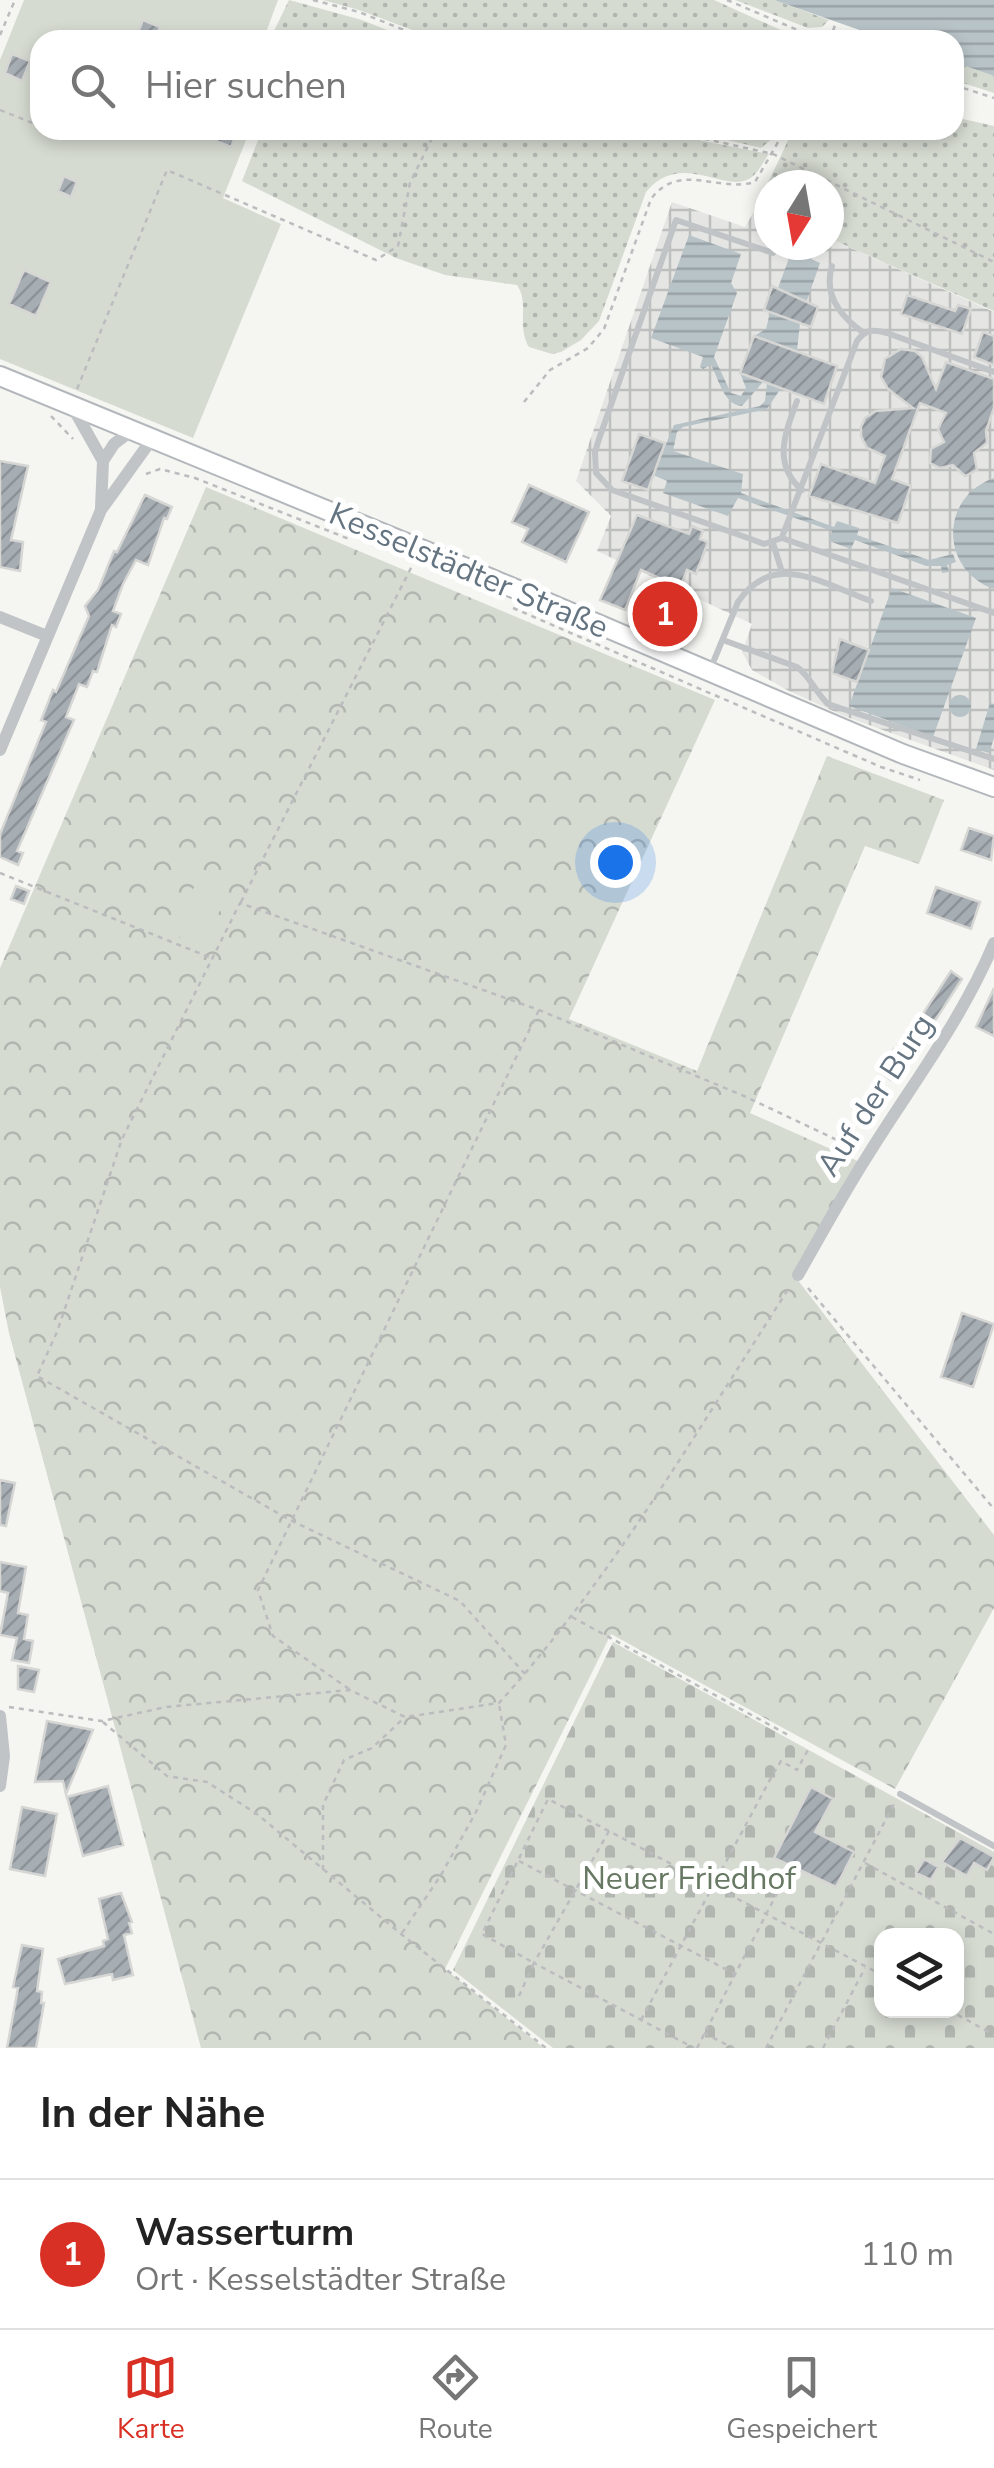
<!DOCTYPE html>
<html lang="de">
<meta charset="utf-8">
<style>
body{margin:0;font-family:"Nunito Sans",sans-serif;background:#f2f2f2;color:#222}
.controls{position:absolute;right:30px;bottom:30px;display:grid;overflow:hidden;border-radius:20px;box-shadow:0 5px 15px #0003}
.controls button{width:90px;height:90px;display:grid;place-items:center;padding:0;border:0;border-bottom:2px solid #e0e0e0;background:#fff;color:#222;font:50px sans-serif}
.compass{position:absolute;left:754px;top:170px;width:90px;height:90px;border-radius:50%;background:#fff;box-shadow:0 5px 15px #0003;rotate:191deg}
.you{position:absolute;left:615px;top:862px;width:35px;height:35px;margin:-25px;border:8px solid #fff;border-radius:50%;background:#1a73e8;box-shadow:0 0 0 15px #1a73e833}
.badge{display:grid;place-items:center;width:65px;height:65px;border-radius:50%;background:#d93025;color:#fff;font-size:32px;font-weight:700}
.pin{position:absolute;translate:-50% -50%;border:5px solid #fff;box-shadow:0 2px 10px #0006}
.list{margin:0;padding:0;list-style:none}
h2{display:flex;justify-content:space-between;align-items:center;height:130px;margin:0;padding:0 40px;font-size:42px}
h2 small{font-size:32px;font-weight:400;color:#767676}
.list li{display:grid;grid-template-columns:65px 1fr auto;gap:30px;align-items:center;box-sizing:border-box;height:150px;padding:0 40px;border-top:2px solid #e0e0e0}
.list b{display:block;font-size:38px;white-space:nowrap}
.list p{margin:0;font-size:32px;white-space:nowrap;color:#767676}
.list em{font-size:32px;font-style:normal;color:#767676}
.icon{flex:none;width:55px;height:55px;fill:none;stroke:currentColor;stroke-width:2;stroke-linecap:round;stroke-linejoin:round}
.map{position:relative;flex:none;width:994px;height:2048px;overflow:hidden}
.search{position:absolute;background:#fff;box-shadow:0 5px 15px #0003;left:30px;right:30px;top:30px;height:110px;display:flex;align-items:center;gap:25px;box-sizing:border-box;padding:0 35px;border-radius:30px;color:#767676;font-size:38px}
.sheet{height:280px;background:#fff}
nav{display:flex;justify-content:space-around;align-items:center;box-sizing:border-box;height:140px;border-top:2px solid #e0e0e0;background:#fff;font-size:28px;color:#767676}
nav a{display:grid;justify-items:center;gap:5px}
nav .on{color:#d93025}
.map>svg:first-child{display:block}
</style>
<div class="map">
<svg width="994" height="2048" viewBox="0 0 994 2048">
<defs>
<pattern id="industrial-grid" width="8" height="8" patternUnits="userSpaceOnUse" patternTransform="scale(2.5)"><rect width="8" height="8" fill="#e5e6e4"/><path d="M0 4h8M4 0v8" fill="none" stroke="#bdbfbe"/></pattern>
<pattern id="grass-dots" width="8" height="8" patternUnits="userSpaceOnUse" patternTransform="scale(2.5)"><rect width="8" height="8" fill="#d6dbd2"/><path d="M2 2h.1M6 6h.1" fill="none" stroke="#b1b6b0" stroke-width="1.8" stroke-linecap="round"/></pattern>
<pattern id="forest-crowns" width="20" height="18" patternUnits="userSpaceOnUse" patternTransform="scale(2.5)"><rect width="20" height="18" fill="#d6dbd2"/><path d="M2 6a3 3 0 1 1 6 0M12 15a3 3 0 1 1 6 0" fill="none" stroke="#b1b6b0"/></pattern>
<pattern id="cemetery-stones" width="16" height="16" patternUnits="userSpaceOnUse" patternTransform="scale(2.5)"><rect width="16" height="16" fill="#d6dbd2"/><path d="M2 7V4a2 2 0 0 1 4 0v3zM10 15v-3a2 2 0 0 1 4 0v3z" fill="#b1b6b0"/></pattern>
<pattern id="water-rules" width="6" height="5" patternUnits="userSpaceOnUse" patternTransform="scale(2.5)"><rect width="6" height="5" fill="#b8c3c7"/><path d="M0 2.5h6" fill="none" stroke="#99a3a7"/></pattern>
<pattern id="building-hatch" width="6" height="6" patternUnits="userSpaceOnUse" patternTransform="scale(2.5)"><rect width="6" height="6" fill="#a7aeb3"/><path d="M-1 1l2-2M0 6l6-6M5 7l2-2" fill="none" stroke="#8c9297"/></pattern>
</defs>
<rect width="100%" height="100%" fill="#f5f5f1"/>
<!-- industrial -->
<path fill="url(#industrial-grid)" d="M672,202L745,227L757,206L769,211V245H829V238L994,312V770L844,716L787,690L752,670L742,652L752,624L597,551L611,516L576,481Z"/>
<!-- grass -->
<path fill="url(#grass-dots)" d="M289,0L362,20L412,40H290L273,33Z
M323,0H714L803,40H439L359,10Z
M735,0H774L829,20L822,27L808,28Z
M954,62L994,76V93L954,80Z
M954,117L994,126V311L829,238V185H769V211L757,206L793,130H954Z
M262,130H648L769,154C763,162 758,174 749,179C723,193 681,150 646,192L599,321L581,340L561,352L552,354L529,347C516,326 530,304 517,285L445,275L396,258L242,181Z
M686,130H782L761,148Z"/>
<!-- forest -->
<path fill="url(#forest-crowns)" d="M206,487L715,700L569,1019L697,1071L827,756L944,800L919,864L865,846L750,1113L862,1163L797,1279L994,1535V1608L895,1789L611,1634L445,1969L544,2048H201L9,1333L0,1287V968Z"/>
<!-- cemetery -->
<path fill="url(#cemetery-stones)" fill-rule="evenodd" d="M613,1642L994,1852V2048H553L453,1970ZM882,1936H956V2010H882Z"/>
<!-- garden -->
<path fill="#d6dbd2" d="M24,0H278L265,35L274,40H40V130H250L223,198L281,224L193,438L0,359V60Z
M195,885L225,900L201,948L172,933Z"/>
<!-- water -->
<path fill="url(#water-rules)" d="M774,0H994V76L954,62V40H888Z
M689,235L741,254L731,283L737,293L714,357L731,393L741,396L746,388L740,373L763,382L742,406C724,405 719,380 711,365L703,369L700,367L703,357L651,338Z
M792,250L820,263L806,303L778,288Z
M770,313L800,323L797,351L754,336L766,329Z
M767,383L781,388L767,409L683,427L677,432L673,451L743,474L741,493L834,527L837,521L859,528L857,535L929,560L953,554L956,562L947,565L949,572L942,573L941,566H926L855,540L851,549L829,541L832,531L738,498L728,516L663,493L667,481L653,475L674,425L760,406L765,401Z
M994,478V589C940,570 939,497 994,478Z
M892,588L976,618L933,737L849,706Z
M949 706a11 11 0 1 1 22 0a11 11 0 1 1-22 0Z
M990,703L994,704V738L989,753L976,749Z"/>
<!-- building -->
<path fill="url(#building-hatch)" stroke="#d6d6d4" stroke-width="2.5" d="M143,20L160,27L155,40H135Z
M12,54L30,61L22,81L5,73Z
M189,130H238L231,147Z
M64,176L77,182L71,197L58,191Z
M24,270L51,282L36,316L9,304Z
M772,286L818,307L811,327L764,310Z
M907,295L955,311L958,305L971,309L962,334L901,314Z
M983,332L994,336V365L974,357Z
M754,336L837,366L824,404L740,373Z
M901,349L915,351L922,357L936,389L946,362L994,379V408L986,431L987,443L974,453L977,470L965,476L953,465L940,468L930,463L931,449L944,442L938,429L946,413L920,403L892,479L911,486L898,523L809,496L821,464L875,483L885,456L867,448L861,436V427L865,418L876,411L913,408L888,389L881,377L885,359Z
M639,434L665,443L648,490L622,481Z
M0,461L28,466L11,540L23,542L20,571L0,567Z
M529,485L589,512L566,562L522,542L528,529L512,522Z
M145,495L172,507L167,519L164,518L148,565L136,560L123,584L113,611L121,614L116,627L112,625L97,672L93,671L87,687L79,684L66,717L74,720L17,851L23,853L18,865L0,857V834L46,722L41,720L53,690L56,692L89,616L85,606L98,590L114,551L117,552Z
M637,515L689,534L692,526L703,531L700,539L708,542L696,574L687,570L680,587L641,570L625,610L600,600Z
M677,595L674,602L681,611L679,623L670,630L658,629L648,615L652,608L659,601Z
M840,639L869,650L857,682L832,673Z
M969,828L994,836L991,860L961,850Z
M16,886L29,891L24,904L11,899Z
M936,887L980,902L971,929L927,913Z
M951,971L962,979L912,1056L900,1049Z
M994,988V1036L976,1027Z
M894,1049L906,1057L891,1080L880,1072Z
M962,1313L994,1324L973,1387L941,1377Z
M0,1480L15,1483L6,1526L0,1525Z
M0,1562L26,1567L18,1613L28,1615L24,1639L33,1641L29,1663L12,1660L17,1638L0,1635L8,1593L0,1591Z
M18,1666L39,1670L34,1692L18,1689Z
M47,1721L93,1730L66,1794L63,1781L35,1782Z
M108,1786L123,1845L83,1856L67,1797Z
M811,1787L833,1799L815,1832L854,1852L836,1887L774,1858Z
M22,1807L57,1814L45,1876L10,1869Z
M960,1838L994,1857L987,1870L974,1863L967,1876L942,1862Z
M924,1859L938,1867L931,1880L916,1873Z
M121,1893L132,1922L129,1923L132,1933L124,1935L133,1975L113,1980L112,1974L65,1984L58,1959L104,1946L103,1941L108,1939L99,1899Z
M22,1945L43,1949L37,1991L42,1992L41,2003H44L36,2048H7L18,1988L13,1987Z"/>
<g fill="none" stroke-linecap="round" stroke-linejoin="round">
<!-- secondary casing -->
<g stroke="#b3b7bb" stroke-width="22">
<path id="secondary" d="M0,376L438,556L903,754L994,787"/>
</g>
<!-- path -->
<path stroke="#babcbe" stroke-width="2.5" stroke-dasharray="5 5" stroke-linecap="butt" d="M313,0L359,12L429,40
M727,0L821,40
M0,35L15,0
M830,40L836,22
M954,85L994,98
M0,110L40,126
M49,130L55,133
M665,130L773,154L994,262
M77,389L167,170L376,260L398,246L410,183L436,130
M524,402L550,370L588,348L604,329L651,199C679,161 718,193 755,182L785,130
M51,416L73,439
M146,474L160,469L195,478L349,539
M513,608L881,767L920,780
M0,873L209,957
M241,902L412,566
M808,1288L994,1509
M572,1617L790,1736
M525,1674L460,1601L290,1520L37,1376L57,1332L122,1139L240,903L539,1010L744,1096L854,1148
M349,1689L273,1636L258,1590L539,1010
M9,1707L102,1721L166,1707L350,1690L405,1717L499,1703C612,1578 698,1429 789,1288
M103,1722L167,1776L207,1782L257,1814L401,1934L546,2048
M609,1831L534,1963L694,2048
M519,1861L735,1974
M865,1863L994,1934
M323,1870V1805L344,1760L372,1748L405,1717
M402,1933L441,1875L476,1812L506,1745L499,1704
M519,1996L534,1963L482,1934L548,1799L882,1975
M949,2010L994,2035
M641,2020L772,1776L781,1761L797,1770L810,1746
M704,2033L733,2048
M697,2048L788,1872
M766,2048L894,1804
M823,2048L865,1968"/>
<!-- service -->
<path stroke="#c0c4c7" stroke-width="6" d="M773,253L676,220L599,439L595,452L596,473L612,490L748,538L764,544L782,538L994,613
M832,266C823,295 841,317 864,333
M797,401C785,433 772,464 802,490
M782,537L857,341C866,329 873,329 887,333L994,372
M773,543L782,572
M723,640L797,667C810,676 816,693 828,704L994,759
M710,670L738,602C774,549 823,584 871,601
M900,1794L994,1846"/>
<!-- minor -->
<path stroke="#c0c4c7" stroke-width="12" d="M72,406L103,461L101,508
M103,461L114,444L131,431
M0,617L47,636
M0,750L101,510L152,439
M798,1275C821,1235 843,1194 868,1155C912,1084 962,1020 994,943
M0,1716L4,1756L0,1786"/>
<!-- secondary -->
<use href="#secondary" stroke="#fff" stroke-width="18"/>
</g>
<g text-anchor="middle" stroke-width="10" stroke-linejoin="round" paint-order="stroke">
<!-- street labels -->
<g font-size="32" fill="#657481" stroke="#fff">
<text transform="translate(469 570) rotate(23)" y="11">Kesselstädter Straße</text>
<text transform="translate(875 1095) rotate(-57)" y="11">Auf der Burg</text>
</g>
<!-- park labels -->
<g font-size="32" fill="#677863" stroke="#fff">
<text x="689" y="1889">Neuer Friedhof</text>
</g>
</g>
</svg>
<div class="controls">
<button><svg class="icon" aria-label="layers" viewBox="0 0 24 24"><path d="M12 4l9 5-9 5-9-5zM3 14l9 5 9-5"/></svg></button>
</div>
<svg class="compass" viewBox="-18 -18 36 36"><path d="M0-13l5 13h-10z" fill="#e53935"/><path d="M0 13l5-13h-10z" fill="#767676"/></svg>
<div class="you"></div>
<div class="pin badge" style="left:665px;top:614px">1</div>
<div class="search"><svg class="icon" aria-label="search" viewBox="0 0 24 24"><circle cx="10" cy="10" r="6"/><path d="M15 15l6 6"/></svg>Hier suchen</div>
</div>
<section class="sheet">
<h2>In der Nähe<small></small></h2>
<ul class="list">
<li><span class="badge">1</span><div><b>Wasserturm</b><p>Ort · Kesselstädter Straße</p></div><em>110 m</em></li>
</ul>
</section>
<nav>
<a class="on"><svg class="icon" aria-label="map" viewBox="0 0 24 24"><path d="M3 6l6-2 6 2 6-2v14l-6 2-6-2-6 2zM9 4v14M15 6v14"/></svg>Karte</a>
<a><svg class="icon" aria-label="directions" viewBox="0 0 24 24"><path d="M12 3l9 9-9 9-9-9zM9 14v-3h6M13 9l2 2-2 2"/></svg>Route</a>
<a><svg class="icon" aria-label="saved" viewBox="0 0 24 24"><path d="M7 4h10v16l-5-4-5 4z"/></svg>Gespeichert</a>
</nav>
